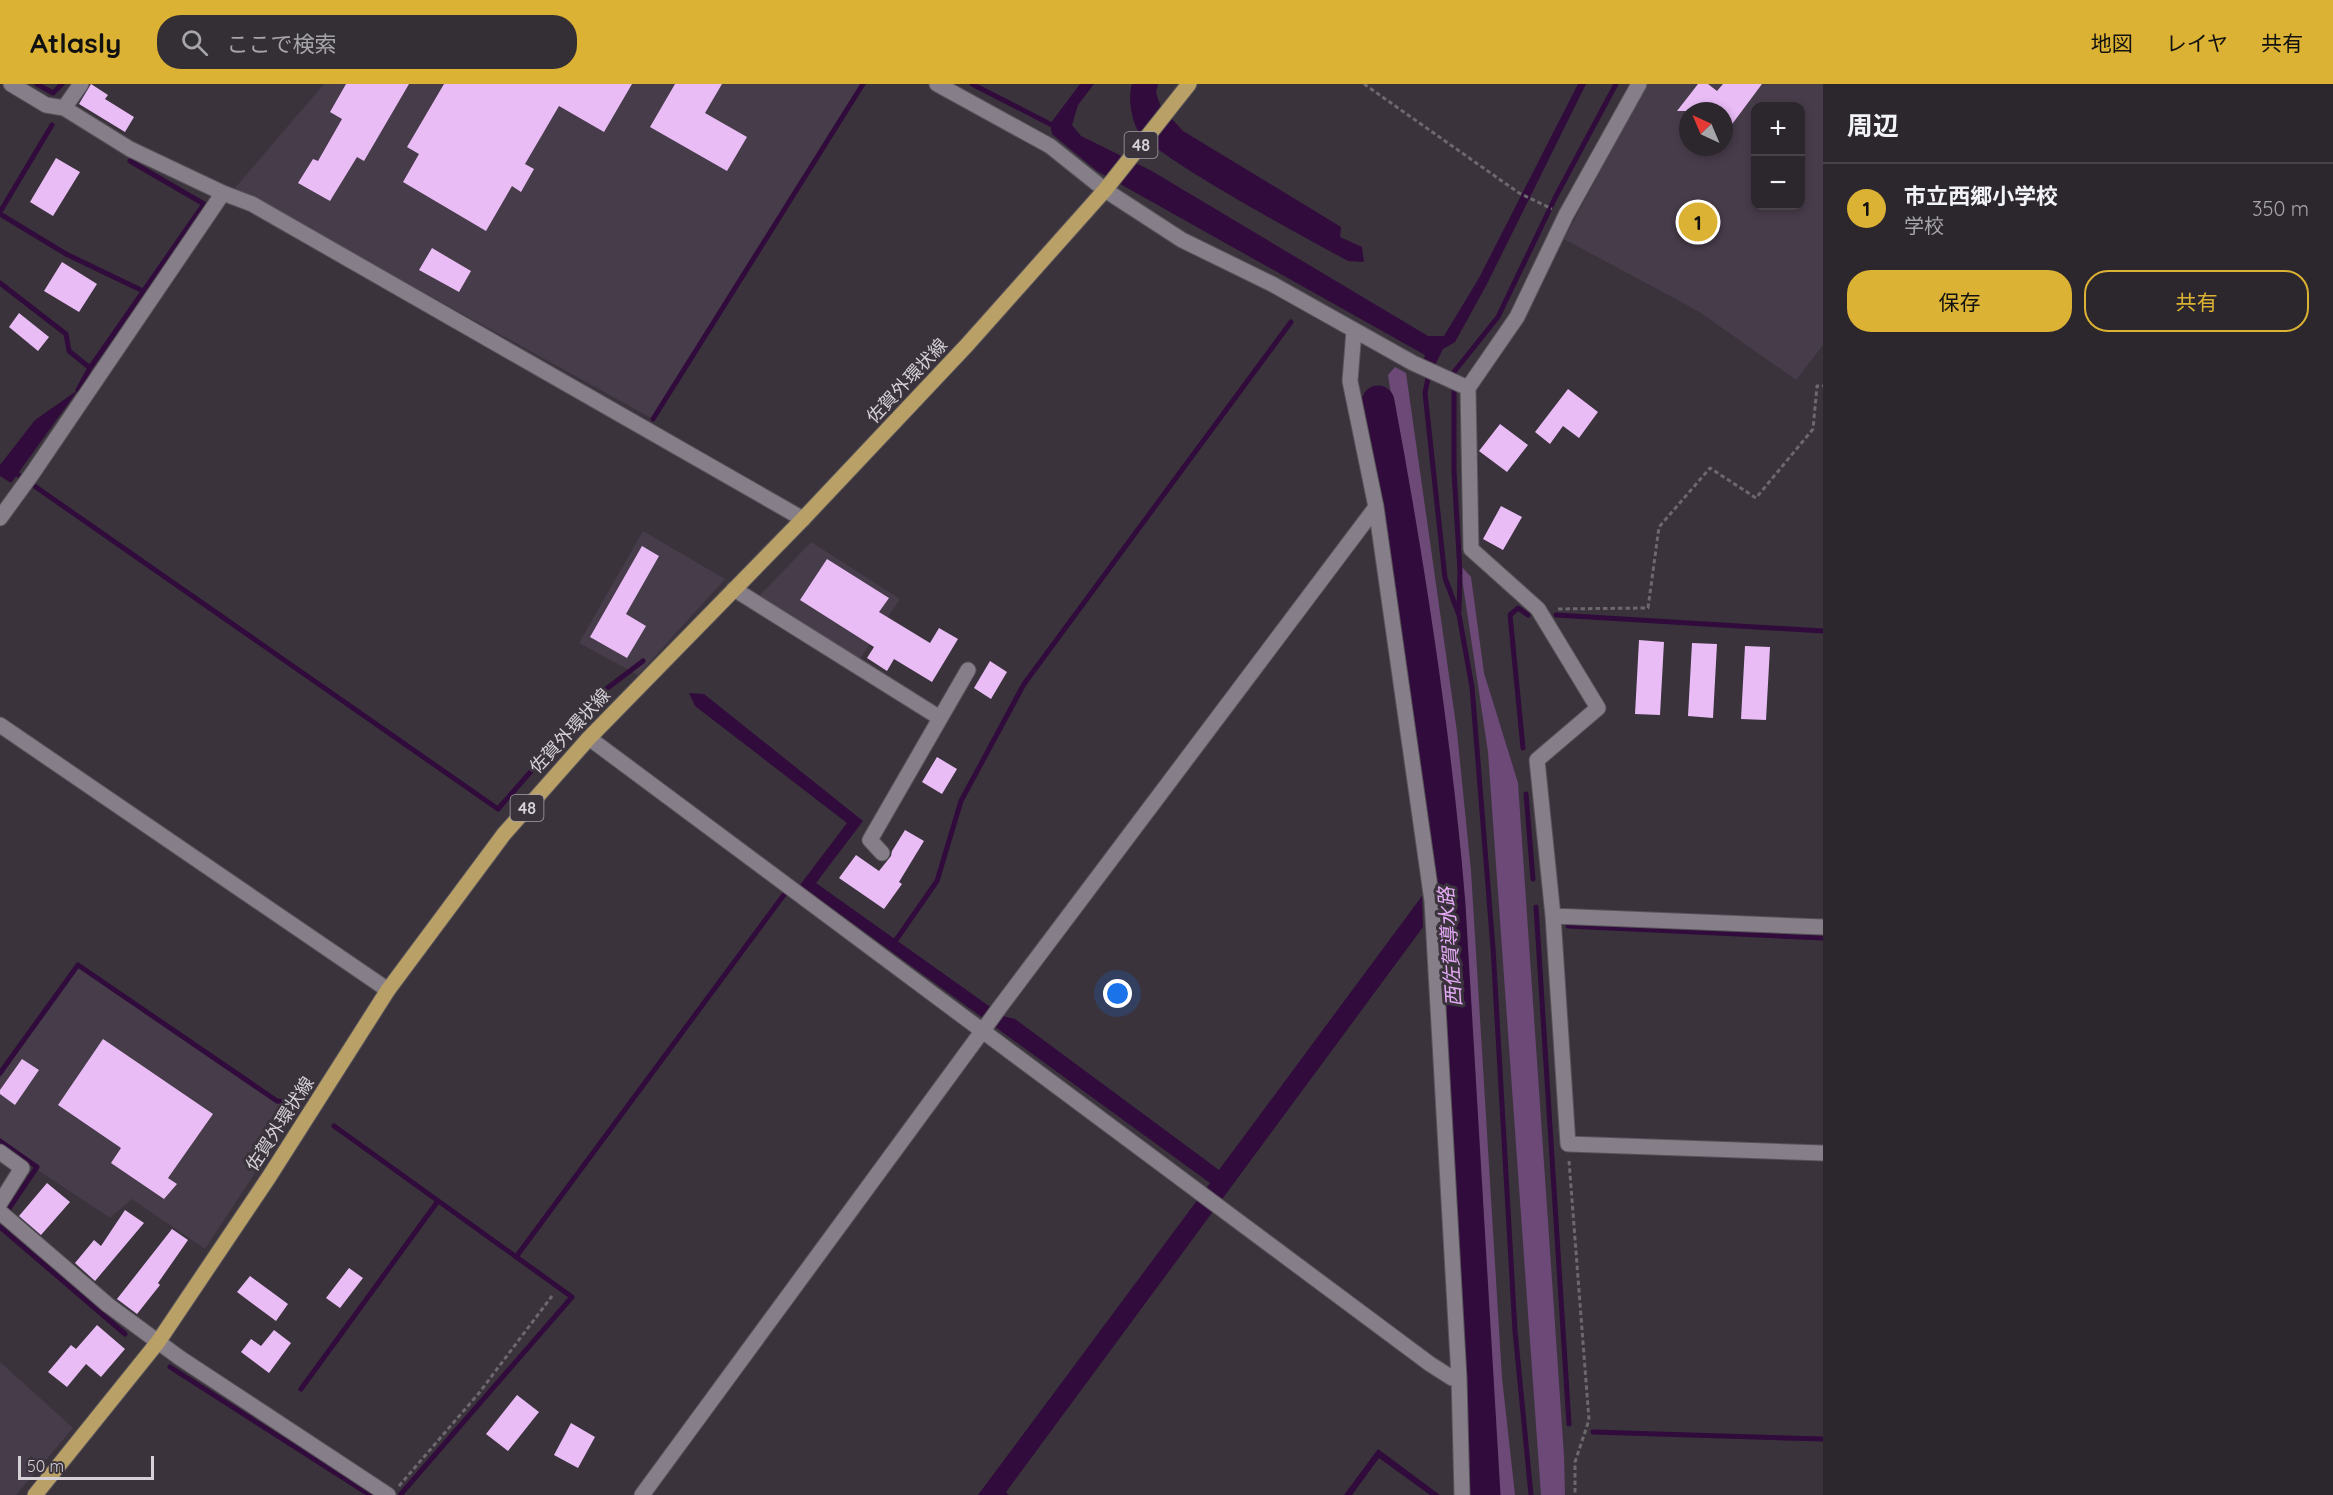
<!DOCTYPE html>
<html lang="ja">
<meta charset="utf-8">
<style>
body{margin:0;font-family:Quicksand,"Noto Sans JP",sans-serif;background:#342e35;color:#f1f3f6}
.controls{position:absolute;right:18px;top:18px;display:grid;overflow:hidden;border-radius:12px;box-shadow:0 3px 9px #0003}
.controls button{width:54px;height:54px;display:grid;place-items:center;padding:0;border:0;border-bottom:2px solid #484349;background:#2c262d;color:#f1f3f6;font:30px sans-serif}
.compass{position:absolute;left:1679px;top:18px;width:54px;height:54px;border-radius:50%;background:#2c262d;box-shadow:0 3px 9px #0003;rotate:316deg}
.scale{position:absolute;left:18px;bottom:15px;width:136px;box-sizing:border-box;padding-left:6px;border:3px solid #d5d1d6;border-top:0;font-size:16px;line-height:21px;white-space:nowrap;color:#d5d1d6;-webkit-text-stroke:4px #3a333c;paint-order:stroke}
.you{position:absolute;left:1118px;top:910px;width:21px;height:21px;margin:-15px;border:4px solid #fff;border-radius:50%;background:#1a73e8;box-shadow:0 0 0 9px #1a73e833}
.badge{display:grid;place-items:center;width:39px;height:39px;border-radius:50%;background:#dbb233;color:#111;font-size:20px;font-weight:700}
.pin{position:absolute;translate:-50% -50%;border:3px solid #fff;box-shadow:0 2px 6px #0006}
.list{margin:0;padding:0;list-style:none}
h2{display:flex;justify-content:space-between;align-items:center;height:78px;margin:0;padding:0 24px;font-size:26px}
h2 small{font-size:20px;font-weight:400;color:#a6a5aa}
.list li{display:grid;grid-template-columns:39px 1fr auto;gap:18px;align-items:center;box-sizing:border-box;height:90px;padding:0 24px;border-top:2px solid #484349}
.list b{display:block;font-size:22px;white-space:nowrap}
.list p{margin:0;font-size:20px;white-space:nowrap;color:#a6a5aa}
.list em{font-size:20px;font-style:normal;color:#a6a5aa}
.actions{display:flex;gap:12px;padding:18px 24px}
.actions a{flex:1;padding:14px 0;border:2px solid #dbb233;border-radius:24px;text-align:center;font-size:21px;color:#dbb233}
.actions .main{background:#dbb233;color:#111}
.icon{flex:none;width:33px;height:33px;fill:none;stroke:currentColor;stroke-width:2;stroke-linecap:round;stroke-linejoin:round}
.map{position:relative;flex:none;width:1823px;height:1411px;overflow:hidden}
header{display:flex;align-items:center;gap:36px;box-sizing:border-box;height:84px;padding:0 30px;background:#dbb233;color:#111}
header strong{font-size:28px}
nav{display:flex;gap:33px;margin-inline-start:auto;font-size:21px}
.search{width:420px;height:54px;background:#342e35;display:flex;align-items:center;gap:15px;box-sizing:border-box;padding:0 21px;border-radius:24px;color:#a6a5aa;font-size:22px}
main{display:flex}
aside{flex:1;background:#2c262d}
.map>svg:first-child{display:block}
</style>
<header>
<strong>Atlasly</strong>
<div class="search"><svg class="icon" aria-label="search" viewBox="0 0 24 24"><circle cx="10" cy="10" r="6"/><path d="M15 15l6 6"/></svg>ここで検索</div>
<nav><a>地図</a><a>レイヤ</a><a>共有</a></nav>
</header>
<main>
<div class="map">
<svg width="1823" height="1411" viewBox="0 0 1823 1411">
<rect width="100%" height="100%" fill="#3a333c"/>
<!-- built -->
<path fill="#473c4a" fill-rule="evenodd" d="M324,0H863L653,335L235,104Z
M1647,0H1823V261L1796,296L1698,227L1564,155ZM1756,22H1800V122H1756ZM1688,27H1724V63H1688Z
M643,447L725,495L638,591L579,559Z
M811,458L900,515L852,587L748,524Z
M78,881L277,1017L300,1020L205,1165L132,1115L110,1134L0,1061V994Z
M0,1278L73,1344L16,1411H0Z"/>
<!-- green -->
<path fill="#6d4978" d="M1395,283L1406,289L1457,648L1471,787L1502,1294L1515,1411H1493L1461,770L1388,291Z
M1460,481L1471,493L1484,589L1518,699L1564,1372L1565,1411H1541L1488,668Z"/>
<!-- water -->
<path fill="#300b3b" d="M1080,0H1094L1078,21L1072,41L1081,52L1150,86L1428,252H1444L1479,194L1578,0H1586L1487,200L1455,258L1443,265L1434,283L1423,278L1425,271L1097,87L1052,50L1050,40Z
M1132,0H1158L1156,9L1161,23L1183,47L1341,143L1340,153L1362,163L1364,178L1348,177C1314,158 1148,70 1137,45C1131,33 1128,12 1132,0Z
M78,306L11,399L0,392V381L35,336Z
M689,609L704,610L863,737L816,799L1003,932L1015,935L1219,1086L1422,812L1423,843L1006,1408L1009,1411H978L1210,1099L800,801L847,739L695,622Z
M1378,1365L1440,1411H1430L1379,1374L1352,1411H1344Z"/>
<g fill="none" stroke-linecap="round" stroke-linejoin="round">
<!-- stream -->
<path stroke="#300b3b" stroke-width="5" d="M37,0L53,9L62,0
M972,0L1050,40
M0,128L52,41
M0,130L66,170L143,207
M0,199L66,250L69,267L90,284
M1429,289L1425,309L1445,494L1459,531L1472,603L1493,864L1515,1247L1531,1411
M78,306L90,284L204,120L130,77
M653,335L863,0
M0,387L10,385L498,725L597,612L643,577
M1459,527L1460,488L1454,387V288L1498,233L1556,112L1616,0
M1556,531L1823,547
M1523,664L1510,531L1518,524L1528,531
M1526,710L1533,795
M1536,823L1569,1340
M1568,842L1823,854
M896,856L937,797L961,717L1024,600L1291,238
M0,989L78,881L277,1017L300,1020
M334,1042L572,1213L401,1410
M0,1057L37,1083L6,1129
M0,1143L125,1250
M516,1173L786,808
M170,1283L370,1411
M301,1305L438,1117
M1593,1348L1823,1355"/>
<!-- river -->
<path stroke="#300b3b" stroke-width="33" d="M1378,318C1409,484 1435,652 1449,821L1484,1411"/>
</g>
<!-- building -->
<path fill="#e9bcf6" d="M91,0L108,11L105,15L134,33L125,48L79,20Z
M346,0H409L364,77L357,73L330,117L298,99L313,75L318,77L342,35L330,28Z
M444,0H632L604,48L559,22L525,80L534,85L521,108L512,102L486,147L403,98L419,70L407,63Z
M675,0H722L705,29L747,53L727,87L650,43Z
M1698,0H1708L1717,7L1723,0H1762L1724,51V27H1677Z
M56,74L80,88L53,132L30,118Z
M432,164L471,187L459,208L419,186Z
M62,178L97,200L79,228L44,207Z
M19,229L49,253L38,267L9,243Z
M1568,305L1598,328L1579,354L1563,342L1550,360L1535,348Z
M1500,340L1528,361L1507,388L1479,367Z
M1501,422L1522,433L1503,466L1483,455Z
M642,462L659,472L626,530L646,542L627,574L590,553Z
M827,475L889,514L879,528L930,559L939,544L958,555L932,598L894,575L887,587L867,574L874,563L800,516Z
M1639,556L1664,558L1660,631L1635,630Z
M1692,559L1717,560L1713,634L1688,632Z
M1745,562L1770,563L1766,636L1741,635Z
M990,577L1007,588L991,615L974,604Z
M937,673L957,685L942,710L922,698Z
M905,746L924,757L899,798L902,800L884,825L839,794L856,771L879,787L891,772L892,767Z
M103,955L213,1030L168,1094L177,1100L164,1115L111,1079L121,1064L58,1021Z
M22,975L39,986L15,1021L0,1010V1006Z
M47,1099L70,1118L41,1151L19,1132Z
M125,1126L144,1139L95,1197L75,1179L94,1156L101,1162Z
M172,1145L188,1156L158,1199L160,1201L137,1230L117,1215Z
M349,1184L363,1194L340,1224L326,1214Z
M250,1192L288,1220L276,1237L237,1208Z
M97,1241L125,1265L101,1293L86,1280L67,1303L48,1288L71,1261L76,1265Z
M274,1246L291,1259L269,1289L241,1268L251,1255L261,1262Z
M517,1311L539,1328L508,1367L486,1350Z
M571,1339L595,1353L578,1384L554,1371Z"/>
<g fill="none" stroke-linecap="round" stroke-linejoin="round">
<!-- minor casing -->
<g stroke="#575259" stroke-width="17">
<path id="minor" d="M11,0L46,21L64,24L130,65L223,109L252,120L803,435
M937,0L1050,62L1105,106L1182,156L1272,200L1413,279L1468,304
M1639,0L1566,131L1517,233L1468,304L1471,465L1538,525L1598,624L1537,676L1553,832L1568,1060L1823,1069
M64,24L81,0
M1354,246L1350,297L1376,423L1432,817L1459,1294L1462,1411
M0,434L32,390L223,109
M734,505L940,634
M0,641L388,906
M589,654L1430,1280L1452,1294H1459
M882,769L870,756L968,586
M1553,832L1823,843
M0,1068L22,1084L0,1119
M0,1128L108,1221L180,1274L388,1411
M642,1411L1000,923L1376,423"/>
</g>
<!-- major casing -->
<g stroke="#575259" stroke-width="17">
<path id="major" d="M35,1411L158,1258L269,1093L388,906L504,750L589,654L803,435L967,261L1105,106L1189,0"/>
</g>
<!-- path -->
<path stroke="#6d676e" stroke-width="3" stroke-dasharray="4.5 3" stroke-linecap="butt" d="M1364,0L1519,109L1552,125
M1558,525L1648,524L1659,443L1710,384L1756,414L1813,345L1817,302H1823
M1569,1077L1589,1336L1575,1378V1411
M399,1402L479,1309L552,1212"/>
<!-- minor -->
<use href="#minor" stroke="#867e88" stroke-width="15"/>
<!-- major -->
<use href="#major" stroke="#b9a067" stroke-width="15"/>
</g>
<g text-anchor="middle" stroke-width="6" stroke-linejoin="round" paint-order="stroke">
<!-- shield labels -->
<g fill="#3a333c" stroke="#a6a2a8" stroke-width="1.5">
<rect x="1124.5" y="48" width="33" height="26" rx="4.5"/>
<rect x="510.5" y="711" width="33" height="26" rx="4.5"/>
</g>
<g font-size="16" font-weight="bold" fill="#d5d1d6">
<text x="1141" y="67">48</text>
<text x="527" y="730">48</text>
</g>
<!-- street labels -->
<g font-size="18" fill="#d5d1d6" stroke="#3a333c">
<text transform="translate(907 297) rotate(-47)" y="6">佐賀外環状線</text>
<text transform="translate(570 647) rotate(-47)" y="6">佐賀外環状線</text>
<text transform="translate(280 1040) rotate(-57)" y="6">佐賀外環状線</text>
</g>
<!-- water labels -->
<g font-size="20" font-style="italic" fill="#e6abf7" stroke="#3a333c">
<text transform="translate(1450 863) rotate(-94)" y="7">西佐賀導水路</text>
</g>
</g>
</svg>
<div class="controls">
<button>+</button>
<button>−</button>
</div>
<svg class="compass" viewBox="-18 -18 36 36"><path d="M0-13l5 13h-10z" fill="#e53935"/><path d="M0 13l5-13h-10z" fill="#a6a5aa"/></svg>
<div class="scale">50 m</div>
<div class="you"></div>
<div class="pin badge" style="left:1698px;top:138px">1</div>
</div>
<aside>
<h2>周辺<small></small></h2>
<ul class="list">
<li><span class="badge">1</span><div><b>市立西郷小学校</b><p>学校</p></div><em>350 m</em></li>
</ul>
<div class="actions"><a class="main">保存</a><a>共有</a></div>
</aside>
</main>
